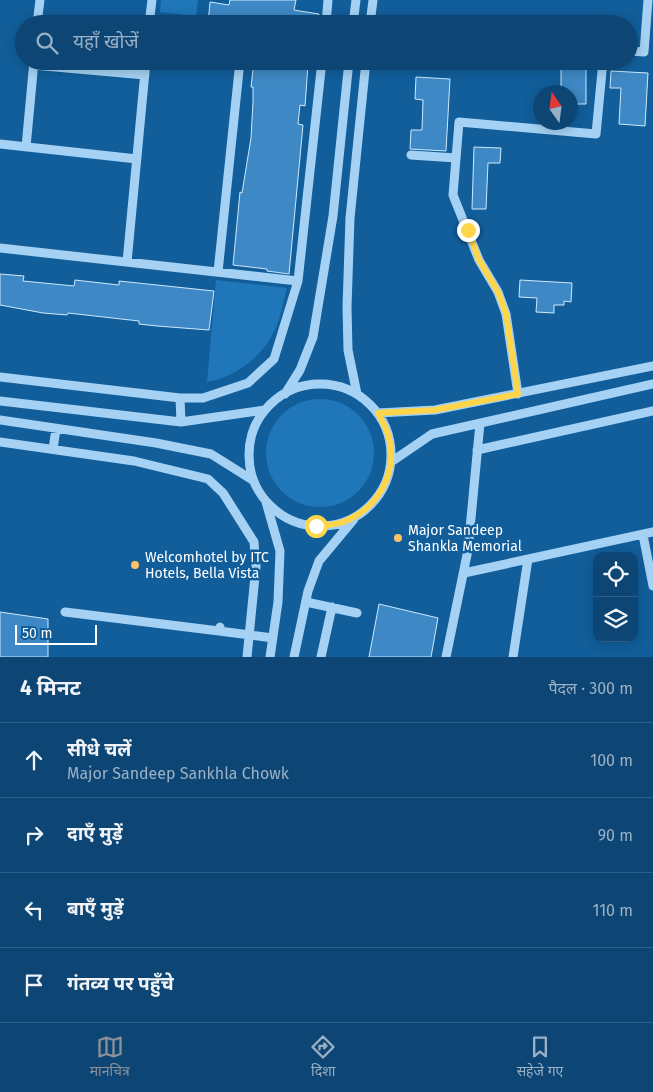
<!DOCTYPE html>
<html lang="hi">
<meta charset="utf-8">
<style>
body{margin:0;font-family:"Fira Sans","Noto Sans Devanagari",sans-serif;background:#1b507c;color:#f1f3f6}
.controls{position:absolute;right:15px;bottom:15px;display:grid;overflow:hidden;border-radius:10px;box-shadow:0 2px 12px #0003}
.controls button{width:45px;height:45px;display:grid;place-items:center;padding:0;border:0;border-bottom:1px solid #2d5e86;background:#0d4674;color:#f1f3f6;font:25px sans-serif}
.compass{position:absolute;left:533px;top:85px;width:45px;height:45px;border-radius:50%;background:#0d4674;box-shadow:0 2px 12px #0003;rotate:346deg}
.scale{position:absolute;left:15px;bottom:12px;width:82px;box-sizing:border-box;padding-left:5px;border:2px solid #fff;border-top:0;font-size:14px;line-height:18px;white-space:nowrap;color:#fff;-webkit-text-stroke:4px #115e9b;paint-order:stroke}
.stop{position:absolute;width:15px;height:15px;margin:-11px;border:4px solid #ffd54a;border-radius:50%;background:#fff}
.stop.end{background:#ffd54a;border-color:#fff;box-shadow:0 1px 5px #0008}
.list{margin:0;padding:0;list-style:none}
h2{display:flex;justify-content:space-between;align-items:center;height:65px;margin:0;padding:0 20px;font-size:21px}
h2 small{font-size:16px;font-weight:400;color:#9ab1c5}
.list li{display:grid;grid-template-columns:32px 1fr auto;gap:15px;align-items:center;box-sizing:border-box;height:75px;padding:0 20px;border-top:1px solid #2d5e86}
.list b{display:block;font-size:19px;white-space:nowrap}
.list p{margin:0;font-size:16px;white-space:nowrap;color:#9ab1c5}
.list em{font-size:16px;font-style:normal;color:#9ab1c5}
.icon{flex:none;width:28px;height:28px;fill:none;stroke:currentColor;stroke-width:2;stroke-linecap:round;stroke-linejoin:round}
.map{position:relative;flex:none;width:653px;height:657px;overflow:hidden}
.search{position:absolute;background:#0d4674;box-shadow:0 2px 12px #0003;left:15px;right:15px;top:15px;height:55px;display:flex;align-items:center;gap:12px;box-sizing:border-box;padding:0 18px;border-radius:28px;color:#9ab1c5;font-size:19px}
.sheet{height:365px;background:#0d4674}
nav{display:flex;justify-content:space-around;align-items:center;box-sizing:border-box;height:70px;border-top:1px solid #2d5e86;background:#0d4674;font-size:14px;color:#9ab1c5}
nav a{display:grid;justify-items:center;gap:2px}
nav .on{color:#8c9099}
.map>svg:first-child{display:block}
</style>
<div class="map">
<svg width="653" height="657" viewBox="0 0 653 657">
<rect width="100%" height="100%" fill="#115e9b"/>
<!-- green -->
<path fill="#1f77b9" d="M161,0H198L196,16L160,12Z
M216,280L287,288C283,301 281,318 275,330C262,357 236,377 207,382Z
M266 453a54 54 0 1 1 108 0a54 54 0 1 1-108 0Z"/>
<!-- building -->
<path fill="#3e89c5" stroke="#cde9fe" d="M230,0H296L294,10L319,14L318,24H208L210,2L229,5Z
M254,61H278L308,65L305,106L300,105L298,124L303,125L289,274L267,271V269L233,265L240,192L242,193L251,138L253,102V87H251Z
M561,69H586V104H570V92H561Z
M611,71L648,73L645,126L619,124L621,88H610Z
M416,77L450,79L446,151L410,149L411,130H422L423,100L415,99Z
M474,147L501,148L500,163H488L486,209H472Z
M0,274L24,276L23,281L74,286L75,280L119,285V281L214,291L209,330L157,326L139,324V321L68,313L67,315L43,313L0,305Z
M520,280L572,283L571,302L564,301V305H554V313L536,312L537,298L519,297Z
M379,604L438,618L431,657H369Z
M0,612L48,619V657H0Z"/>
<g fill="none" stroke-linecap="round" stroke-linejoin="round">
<!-- minor -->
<path stroke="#a5d2f4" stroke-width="9" d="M150,21L171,24
M37,24L40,0
M149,24L152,0
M326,24L328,0
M353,24L356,0
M370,24L373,0
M629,51L644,52L648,0
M33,65L145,75
M0,144L137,159
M26,147L34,61
M411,155L456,158
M0,248L298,281
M127,262L146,61
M218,272L240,61
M0,377L180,398H203L248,383L274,359L298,281L322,61
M249 455a71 71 0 1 1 142 0a71 71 0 1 1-142 0Z
M285,394L300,370L313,337L333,216L349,61
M357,394L348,350L347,307L350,218L366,61
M518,394L506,314L498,292L479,260L453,195L459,122L596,134L603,61
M180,398L181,422
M0,401L181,422L265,410
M378,413L435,410L653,366
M0,420L156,443L211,454L254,481
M0,442L134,461L208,479L223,493L254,542L256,566L247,657
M53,449L56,429
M477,450L653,411
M391,462L432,434L653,384
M266,502L280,551L278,602L270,657
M643,535L653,586
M464,573L653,532
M306,602L357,613
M65,612L219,631
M220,627L219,631L273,638
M294,657L308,591L319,561L354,519
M321,657L332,607
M446,657L468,550L480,423
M513,657L528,559"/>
</g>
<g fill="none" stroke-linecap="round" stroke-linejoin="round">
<!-- route -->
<path stroke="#ffd54a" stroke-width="6" d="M316,526C325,525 335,525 343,522C377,509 398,474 389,438C387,429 382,421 378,413L435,410L518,394L506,314L498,292L479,260L468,230"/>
</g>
<!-- markers -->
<g fill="#ffc268" stroke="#115e9b" stroke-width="2">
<circle cx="398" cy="538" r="5"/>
<circle cx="135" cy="565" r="5"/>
</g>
<g text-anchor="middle" stroke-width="5" stroke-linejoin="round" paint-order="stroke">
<!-- poi labels -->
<g font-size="14" fill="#fff" stroke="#115e9b" text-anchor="start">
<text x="408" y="535">Major Sandeep<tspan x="408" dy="16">Shankla Memorial</tspan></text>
<text x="145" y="562">Welcomhotel by ITC<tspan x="145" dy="16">Hotels, Bella Vista</tspan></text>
</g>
</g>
</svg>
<div class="controls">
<button><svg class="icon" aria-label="locate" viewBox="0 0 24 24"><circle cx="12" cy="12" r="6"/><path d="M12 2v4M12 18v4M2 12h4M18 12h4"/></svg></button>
<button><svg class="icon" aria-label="layers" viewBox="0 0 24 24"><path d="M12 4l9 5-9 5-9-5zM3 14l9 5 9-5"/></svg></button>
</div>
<svg class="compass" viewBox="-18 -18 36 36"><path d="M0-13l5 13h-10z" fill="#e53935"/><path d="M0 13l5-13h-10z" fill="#9ab1c5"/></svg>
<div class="scale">50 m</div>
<div class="stop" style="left:316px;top:526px"></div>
<div class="stop end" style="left:468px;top:230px"></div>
<div class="search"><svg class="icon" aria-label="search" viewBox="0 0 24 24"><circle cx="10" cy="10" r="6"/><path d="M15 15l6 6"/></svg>यहाँ खोजें</div>
</div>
<section class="sheet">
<h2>4 मिनट<small>पैदल · 300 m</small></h2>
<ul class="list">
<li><svg class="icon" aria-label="ahead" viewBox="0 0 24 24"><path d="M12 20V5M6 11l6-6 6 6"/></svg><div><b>सीधे चलें</b><p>Major Sandeep Sankhla Chowk</p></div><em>100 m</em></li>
<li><svg class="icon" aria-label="right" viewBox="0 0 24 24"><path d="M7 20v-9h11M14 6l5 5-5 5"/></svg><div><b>दाएँ मुड़ें</b></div><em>90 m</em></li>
<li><svg class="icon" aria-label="left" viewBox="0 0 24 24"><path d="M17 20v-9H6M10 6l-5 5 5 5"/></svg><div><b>बाएँ मुड़ें</b></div><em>110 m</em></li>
<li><svg class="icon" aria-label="arrive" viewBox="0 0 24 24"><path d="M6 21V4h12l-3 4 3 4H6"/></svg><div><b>गंतव्य पर पहुँचे</b></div></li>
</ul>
</section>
<nav>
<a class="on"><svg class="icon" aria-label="map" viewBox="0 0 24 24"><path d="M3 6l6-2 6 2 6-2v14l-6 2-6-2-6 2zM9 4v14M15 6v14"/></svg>मानचित्र</a>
<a><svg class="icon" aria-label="directions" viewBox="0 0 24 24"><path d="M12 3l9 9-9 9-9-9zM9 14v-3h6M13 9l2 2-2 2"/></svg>दिशा</a>
<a><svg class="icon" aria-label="saved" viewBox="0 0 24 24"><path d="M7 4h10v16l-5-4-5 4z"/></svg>सहेजे गए</a>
</nav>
